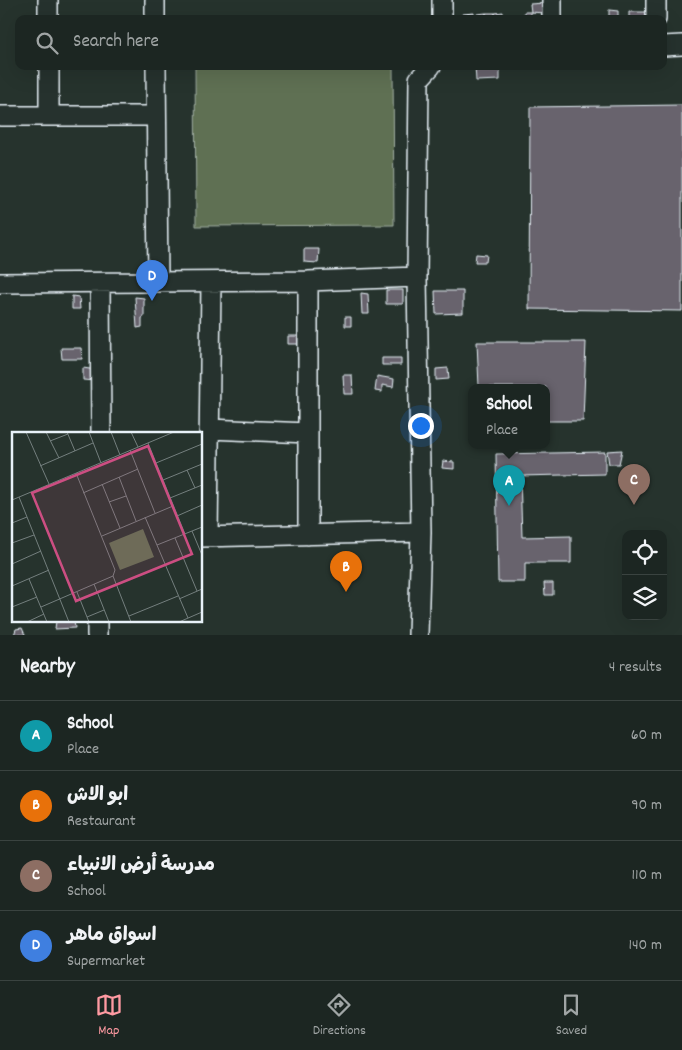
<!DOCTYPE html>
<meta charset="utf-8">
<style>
body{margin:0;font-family:Dekko,"Playpen Sans Arabic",sans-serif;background:#29322f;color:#f1f3f6}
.controls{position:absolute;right:15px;bottom:15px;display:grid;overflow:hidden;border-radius:10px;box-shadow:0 5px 20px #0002}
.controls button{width:45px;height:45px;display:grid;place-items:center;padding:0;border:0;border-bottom:1px solid #3a4340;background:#1c2622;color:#f1f3f6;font:25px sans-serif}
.you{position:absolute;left:420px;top:425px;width:18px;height:18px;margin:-12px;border:4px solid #fff;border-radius:50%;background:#1a73e8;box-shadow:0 0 0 8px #1a73e833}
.badge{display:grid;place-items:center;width:32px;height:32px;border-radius:50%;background:#ff9aa2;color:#fff;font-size:16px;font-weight:700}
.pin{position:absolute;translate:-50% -41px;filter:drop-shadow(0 1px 2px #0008)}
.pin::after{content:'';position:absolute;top:26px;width:18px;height:15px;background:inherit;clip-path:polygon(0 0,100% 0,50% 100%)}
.popup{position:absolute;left:468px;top:384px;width:82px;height:65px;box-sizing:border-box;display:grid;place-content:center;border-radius:10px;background:#1c2622;filter:drop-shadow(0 1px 4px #0005);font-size:16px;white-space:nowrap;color:#a0a5a5}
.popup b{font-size:19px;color:#f1f3f6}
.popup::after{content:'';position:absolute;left:50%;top:100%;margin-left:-10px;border:10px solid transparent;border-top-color:#1c2622}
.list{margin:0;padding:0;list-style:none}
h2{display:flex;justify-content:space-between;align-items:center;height:65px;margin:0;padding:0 20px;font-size:21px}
h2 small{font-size:16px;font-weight:400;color:#a0a5a5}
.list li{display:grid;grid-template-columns:32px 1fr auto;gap:15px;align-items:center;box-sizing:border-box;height:70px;padding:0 20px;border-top:1px solid #3a4340}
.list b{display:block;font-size:19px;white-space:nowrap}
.list p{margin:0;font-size:16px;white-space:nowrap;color:#a0a5a5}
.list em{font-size:16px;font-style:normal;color:#a0a5a5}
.icon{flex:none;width:28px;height:28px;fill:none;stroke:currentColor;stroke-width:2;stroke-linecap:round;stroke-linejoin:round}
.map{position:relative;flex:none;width:682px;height:635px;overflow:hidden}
.search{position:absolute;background:#1c2622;box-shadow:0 5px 20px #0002;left:15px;right:15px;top:15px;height:55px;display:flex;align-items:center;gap:12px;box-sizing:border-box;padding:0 18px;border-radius:10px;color:#a0a5a5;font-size:19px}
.sheet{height:345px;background:#1c2622}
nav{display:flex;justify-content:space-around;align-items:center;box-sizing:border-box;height:70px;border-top:1px solid #3a4340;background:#1c2622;font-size:14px;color:#a0a5a5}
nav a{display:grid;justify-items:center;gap:2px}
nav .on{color:#ff9aa2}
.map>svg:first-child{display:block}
</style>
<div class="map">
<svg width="682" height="635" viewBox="0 0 682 635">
<rect width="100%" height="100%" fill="#26332d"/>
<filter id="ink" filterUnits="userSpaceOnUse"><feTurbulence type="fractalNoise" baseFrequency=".02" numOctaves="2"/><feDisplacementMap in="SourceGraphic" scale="10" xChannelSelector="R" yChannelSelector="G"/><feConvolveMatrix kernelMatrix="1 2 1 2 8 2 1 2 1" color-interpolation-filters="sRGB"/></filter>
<g filter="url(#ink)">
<!-- green -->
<path fill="#5e7052" stroke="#a3b0a5" d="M195,66H393L394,225L196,226Z"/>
<!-- building -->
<path fill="#67636d" stroke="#e8f1f8" d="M544,3V13L531,12L530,4Z
M609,10L618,11V19H609Z
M503,12V19H495V13Z
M524,12H531V19H524Z
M629,12H650V19H629Z
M474,13V19H462V14Z
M486,13H495V19H486Z
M486,13V19H477V14Z
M475,66H500V80L476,81Z
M682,105V311L529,309L530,107Z
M304,249H319L318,263L304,262Z
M476,254L487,255L486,262H475Z
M386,290H403V304H386Z
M435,291H463V313L436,314Z
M361,293L368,294L369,314H362Z
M72,296L79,297L80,309H72Z
M135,297L144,298V317L142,318V327L137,328Z
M345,317H351V326H345Z
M288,336H301V344H288Z
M477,342H586L583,421H546V387H479Z
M61,348H81L82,359H62Z
M382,358H401V365H382Z
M83,368L96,370L95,381L83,380Z
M448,368L449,379L436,380V369Z
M343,375H352L353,394H344Z
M377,376L394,379L393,387L382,385V392L375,391Z
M622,450L619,464H609L607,451Z
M605,452V474L520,476L522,537L571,536V563H525V582H498L496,454Z
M443,461L454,462V469L442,468Z
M544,583H553V595H545Z
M56,621H74L75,628L55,629Z
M22,628L25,635H14L16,629Z"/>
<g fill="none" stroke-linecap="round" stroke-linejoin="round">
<!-- minor casing -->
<g stroke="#e8f1f8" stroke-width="22">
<path id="minor" d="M48,0V19
M155,0V19
M442,0V19
M656,0V19
M552,19V0
M663,46L682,45
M49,66V116
M156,66L158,282
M0,116H156
M0,283L308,281L417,277
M100,283L101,434
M209,429L308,433
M308,535V281
M201,537L421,532
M208,537L211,282
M97,621V635
M418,635L421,532L417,277L419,79L431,66"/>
</g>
<!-- minor -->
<use href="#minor" stroke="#26332d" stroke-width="19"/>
</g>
</g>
<!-- overview -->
<g transform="translate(12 432)">
<rect width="190" height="190" fill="#26332d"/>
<path d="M131,97L142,125L108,138L97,111Z" fill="#5e7052"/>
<path fill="none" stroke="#747f7e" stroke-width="1" d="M14,0L37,52M34,0L47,26M55,0L63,19M77,0L89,31M99,0L108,23M119,0L126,15M38,9L56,2M136,11L173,102M118,18L143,81M144,31L190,12M28,34L81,11M175,38L183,56M64,41L103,138L101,144L119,190M107,45L124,89M151,48L190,32M90,52L108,96M71,61L126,37M7,65L57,190M158,66L190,53M0,68L162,0M97,70L114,64M165,84L190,73M133,85L176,186M0,91L15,85M180,99L190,123M90,104L161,74M163,106L185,159M0,111L22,103M145,113L190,95M0,132L29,119M17,147L35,190M82,152L97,190M0,154L37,138M65,160L77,190M167,167L190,157M0,175L25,165M29,175L101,144M117,184L166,164M75,185L92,178M15,190L32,182M167,190L190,180"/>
<path fill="#cc4e82" fill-opacity="0.15" stroke="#cc4e82" stroke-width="2.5" d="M136,14L180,122L64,169L20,61Z"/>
<rect width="190" height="190" fill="none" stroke="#e8f1f8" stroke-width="2.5"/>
</g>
</svg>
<div class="controls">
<button><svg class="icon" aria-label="locate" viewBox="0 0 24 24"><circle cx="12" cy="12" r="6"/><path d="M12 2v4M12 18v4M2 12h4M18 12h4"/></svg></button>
<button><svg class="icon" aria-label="layers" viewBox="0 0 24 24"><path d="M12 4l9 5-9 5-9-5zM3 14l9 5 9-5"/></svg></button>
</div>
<div class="you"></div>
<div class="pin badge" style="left:509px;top:506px;background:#0f9aa8">A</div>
<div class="popup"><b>School</b>Place</div>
<div class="pin badge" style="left:346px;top:592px;background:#e8710a">B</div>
<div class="pin badge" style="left:634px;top:505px;background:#8d6e63">C</div>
<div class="pin badge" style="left:152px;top:301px;background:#3f7fe0">D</div>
<div class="search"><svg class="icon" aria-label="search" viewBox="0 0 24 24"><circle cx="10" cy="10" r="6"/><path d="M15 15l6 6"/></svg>Search here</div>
</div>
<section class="sheet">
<h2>Nearby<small>4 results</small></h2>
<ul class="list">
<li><span class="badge" style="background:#0f9aa8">A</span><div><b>School</b><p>Place</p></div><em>60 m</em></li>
<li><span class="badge" style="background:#e8710a">B</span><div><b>ابو الاش</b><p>Restaurant</p></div><em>90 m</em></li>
<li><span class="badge" style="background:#8d6e63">C</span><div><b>مدرسة أرض الانبياء</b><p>School</p></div><em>110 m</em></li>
<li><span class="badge" style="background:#3f7fe0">D</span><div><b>اسواق ماهر</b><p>Supermarket</p></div><em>140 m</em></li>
</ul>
</section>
<nav>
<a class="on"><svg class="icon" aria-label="map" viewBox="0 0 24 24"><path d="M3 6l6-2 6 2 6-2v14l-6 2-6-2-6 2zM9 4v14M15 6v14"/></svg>Map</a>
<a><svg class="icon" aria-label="directions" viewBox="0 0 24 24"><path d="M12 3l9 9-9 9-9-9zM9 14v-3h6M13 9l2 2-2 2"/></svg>Directions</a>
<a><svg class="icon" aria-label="saved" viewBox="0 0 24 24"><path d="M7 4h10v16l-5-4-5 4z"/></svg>Saved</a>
</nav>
